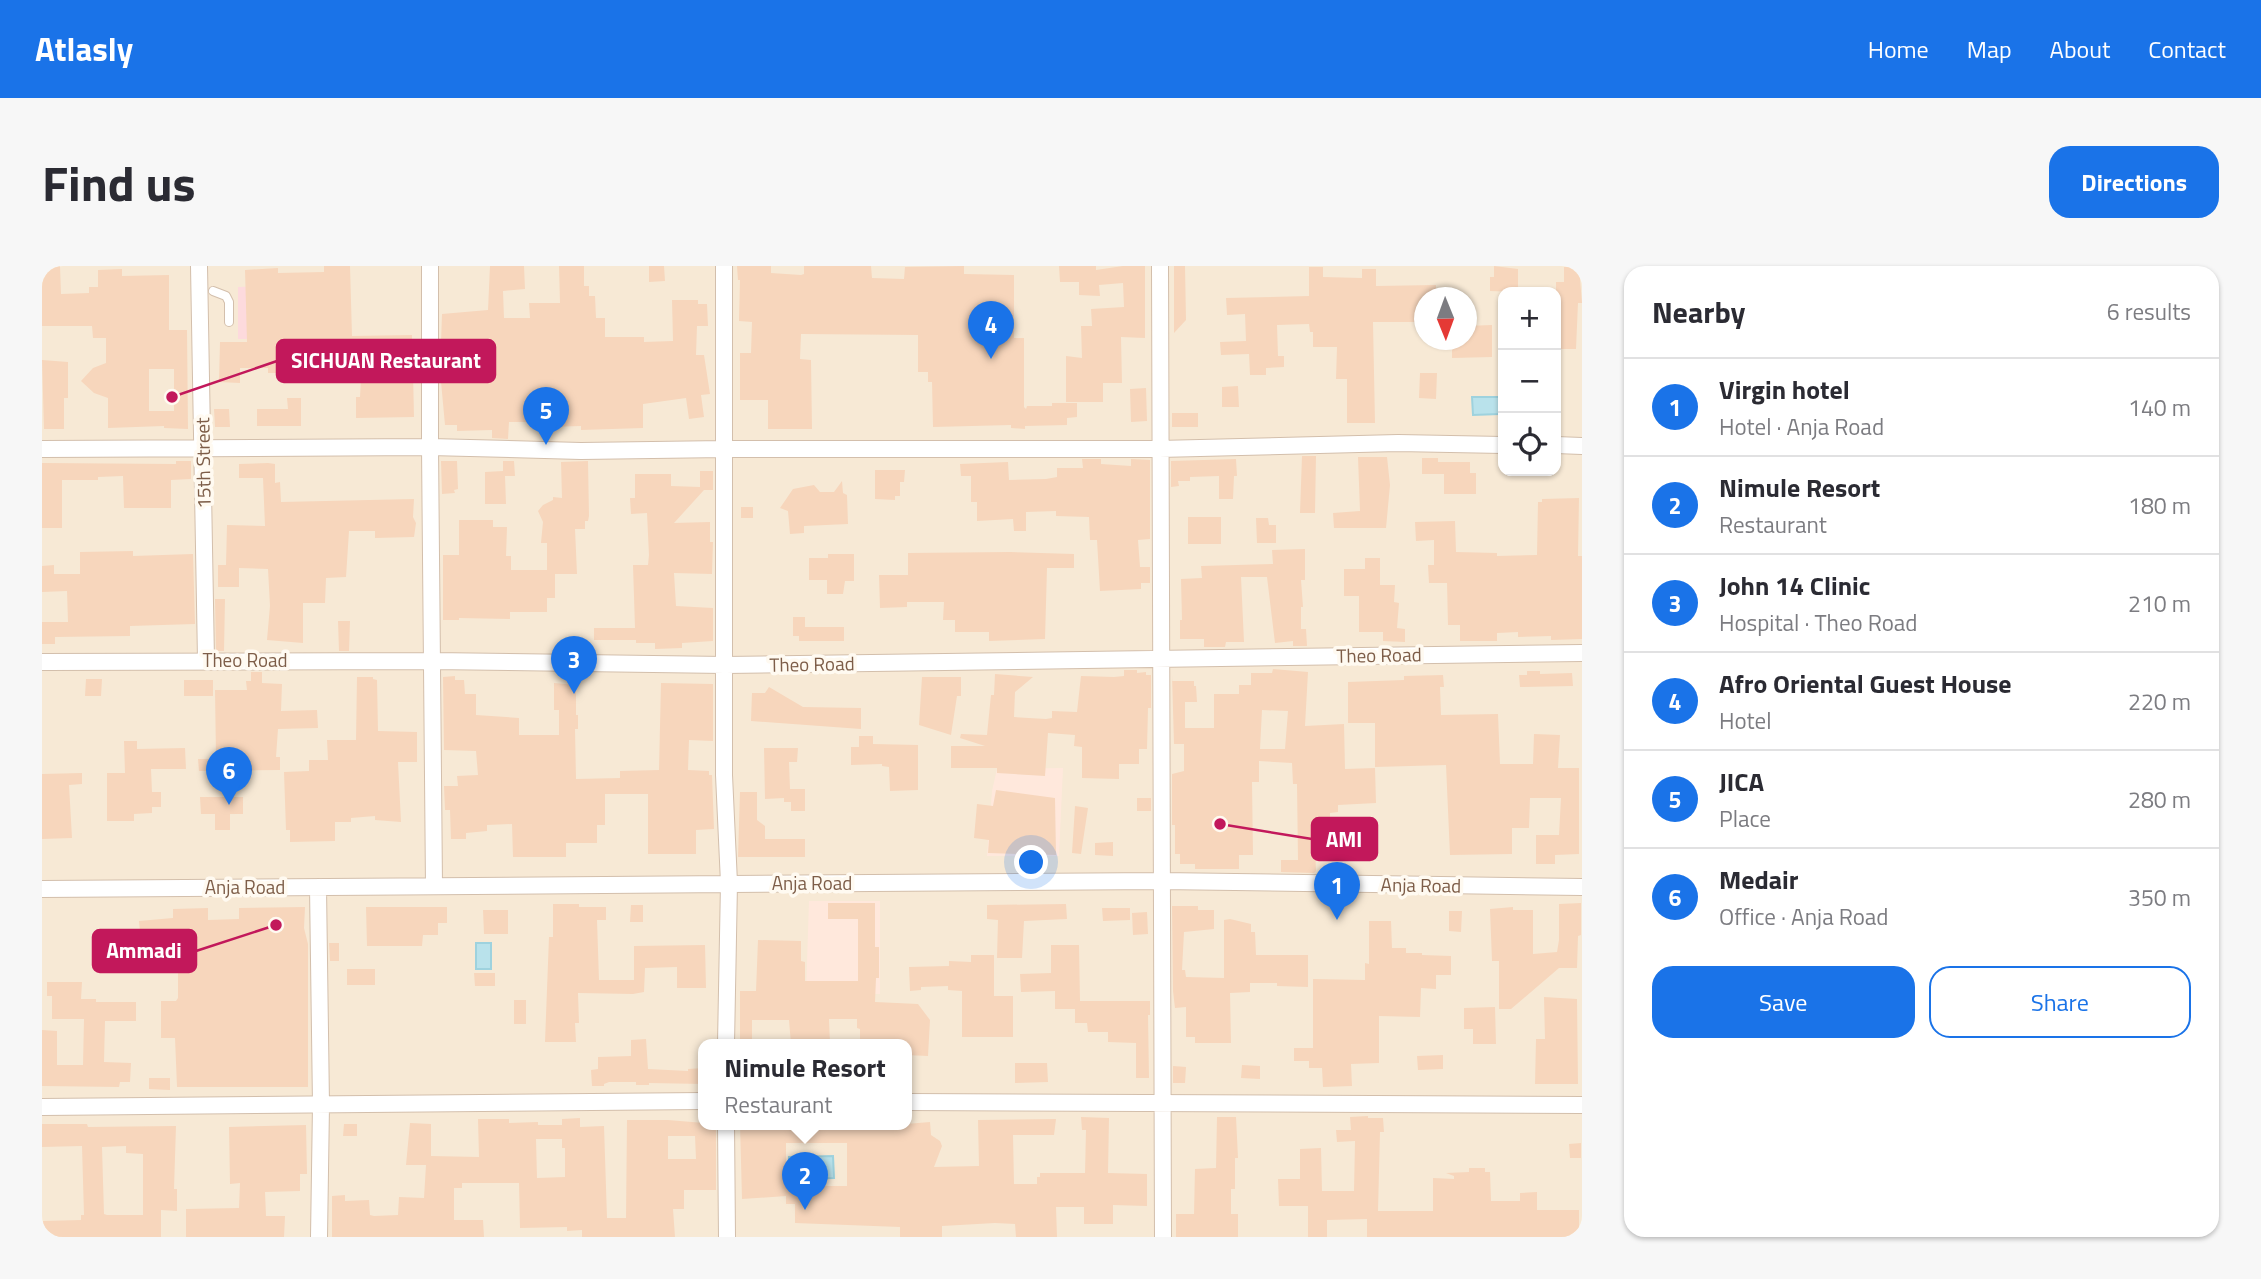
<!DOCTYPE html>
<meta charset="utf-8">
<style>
body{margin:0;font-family:"Titillium Web",sans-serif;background:#f7f7f7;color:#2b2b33}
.controls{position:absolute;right:21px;top:21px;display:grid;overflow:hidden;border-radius:14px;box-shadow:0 2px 5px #0004}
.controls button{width:63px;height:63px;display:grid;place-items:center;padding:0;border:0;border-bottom:2px solid #e1e1e2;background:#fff;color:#2b2b33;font:35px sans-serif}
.compass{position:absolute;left:1372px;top:21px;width:63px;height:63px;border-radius:50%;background:#fff;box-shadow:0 2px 5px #0004;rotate:179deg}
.you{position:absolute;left:990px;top:597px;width:24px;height:24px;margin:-18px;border:5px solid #fff;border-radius:50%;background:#1a73e8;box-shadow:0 0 0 10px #1a73e833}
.badge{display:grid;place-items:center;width:46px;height:46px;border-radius:50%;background:#1a73e8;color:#fff;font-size:23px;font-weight:700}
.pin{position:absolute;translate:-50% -58px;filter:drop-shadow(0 2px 4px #0008)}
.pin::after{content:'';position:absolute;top:37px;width:24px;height:21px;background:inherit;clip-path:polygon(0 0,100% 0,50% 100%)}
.popup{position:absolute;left:656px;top:773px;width:214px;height:91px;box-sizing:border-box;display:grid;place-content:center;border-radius:14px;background:#fff;filter:drop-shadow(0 2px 5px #0005);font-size:23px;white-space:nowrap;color:#7c7c81}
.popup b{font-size:26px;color:#2b2b33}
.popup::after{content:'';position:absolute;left:50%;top:100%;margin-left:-14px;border:14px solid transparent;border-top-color:#fff}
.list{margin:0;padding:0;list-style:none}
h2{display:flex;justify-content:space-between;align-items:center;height:91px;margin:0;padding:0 28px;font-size:30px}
h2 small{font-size:23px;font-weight:400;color:#7c7c81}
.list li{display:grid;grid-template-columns:46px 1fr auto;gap:21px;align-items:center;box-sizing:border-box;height:98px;padding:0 28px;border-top:2px solid #e1e1e2}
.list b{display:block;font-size:26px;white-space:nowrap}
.list p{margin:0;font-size:23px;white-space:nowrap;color:#7c7c81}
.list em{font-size:23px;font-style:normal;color:#7c7c81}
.actions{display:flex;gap:14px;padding:21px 28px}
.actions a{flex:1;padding:16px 0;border:2px solid #1a73e8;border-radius:21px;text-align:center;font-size:24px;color:#1a73e8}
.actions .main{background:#1a73e8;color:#fff}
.icon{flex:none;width:38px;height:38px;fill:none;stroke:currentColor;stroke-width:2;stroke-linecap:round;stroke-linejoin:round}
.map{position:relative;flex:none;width:1540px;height:971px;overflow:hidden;border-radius:21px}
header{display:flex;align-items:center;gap:42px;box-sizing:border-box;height:98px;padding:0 35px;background:#1a73e8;color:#fff}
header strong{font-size:33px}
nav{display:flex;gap:38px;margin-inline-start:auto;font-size:24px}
.intro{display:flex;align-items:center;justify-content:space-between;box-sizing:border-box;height:168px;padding:0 42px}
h1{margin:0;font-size:49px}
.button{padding:18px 32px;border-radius:21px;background:#1a73e8;color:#fff;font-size:24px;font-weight:700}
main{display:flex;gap:42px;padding:0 42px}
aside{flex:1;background:#fff;border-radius:21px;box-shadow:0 2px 5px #0004}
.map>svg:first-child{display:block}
</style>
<header>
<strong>Atlasly</strong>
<nav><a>Home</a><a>Map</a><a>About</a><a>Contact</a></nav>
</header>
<div class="intro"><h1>Find us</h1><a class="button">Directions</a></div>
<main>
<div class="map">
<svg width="1540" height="971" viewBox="0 0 1540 971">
<rect width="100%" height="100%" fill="#fff7e8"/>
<!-- residential -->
<path fill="#f7e9d5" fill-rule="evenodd" d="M0,0H1540V971H0ZM1461,26H1514V205H1461ZM1382,32H1424V74H1382ZM662,778H864V858H662Z"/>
<!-- commercial -->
<path fill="#ffe8dc" d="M1021,502L1017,590H945L950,525L955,503Z
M767,635H838V728H764Z"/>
<!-- medical -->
<path fill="#fddadd" d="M239,20L240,73H196V21Z"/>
<!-- water -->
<path fill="#b9e2eb" stroke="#9ed2de" stroke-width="2" d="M1430,131H1457V148L1431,149Z
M434,677H449V703H434Z
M791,890L792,912L747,913V891Z"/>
<!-- building -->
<path fill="#f7d6bc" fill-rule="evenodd" d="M0,0H18L19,28L47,27V21H56V4L80,3V10L127,9V64H145L146,163L122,162V160L66,162V132L52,127L39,115L51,102L64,97V72H51L50,60H0ZM107,103H132V145H107Z
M282,0H308L310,70L370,69V73H377V106H371L372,151L314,152V131H318L319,112L313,111H288V109H273V107H226V102H198V117L177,116L178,76H205L203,4L236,2V7L282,6Z
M448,0H482L483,23L461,25L462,52H488L487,37H518L517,0H542V20H547V30H553L554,52H563V71H602V76L631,75L630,34H656V38H665L666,60H655L654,89H662L668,128L659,129L662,151L647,153L644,132L601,138V162L539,164V160L504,161V156H467L466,173L450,172V164L415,165V159H403L398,105L400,48L446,44Z
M607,0H622L623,15L607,16Z
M695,0H729V7L759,9L762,8V0H829L830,12L862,13L863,1L922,0V8L972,9V72H982V141L984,143L985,140H1010V137H1035V151L1025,152V159L983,160V163L969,162V159L891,161L890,116H886V106H876V69L759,68L758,93L769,94L770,163H726V134H698V87H709L710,56L697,55L698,14H696Z
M1017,0H1054V4L1081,0H1103V72L1079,71L1080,117H1061V136H1024V90L1040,92L1039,60H1050L1049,43L1082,41L1081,17L1057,19L1058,30L1037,29V16H1018Z
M1132,0H1143L1144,54L1132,67Z
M1452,0L1476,3V26L1448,25V11H1452Z
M1267,1H1281V11L1320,12V3H1334V20L1394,19V32H1382V56H1331L1333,157H1305V113H1294L1295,81H1271V66H1268L1267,58L1235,59L1236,90H1242V101L1224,102V109H1208L1207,88L1179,89L1178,76L1204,75L1203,48L1185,49L1184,32L1267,30Z
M1522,1H1537L1540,37H1536L1534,83H1514V16H1522Z
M1450,59V91L1410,92V74H1424V60Z
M0,94L26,96V132H22V163H2Z
M1378,107H1395L1394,133L1377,132Z
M1196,120L1197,141H1180V121Z
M1104,122L1105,155L1089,156L1088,123Z
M245,132H259V160H215V143H246Z
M172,143H187L188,161H173Z
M1130,147H1156V161H1130Z
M1260,190H1274L1273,247H1258Z
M1316,191H1345L1348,219L1344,262H1292L1291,247L1318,245Z
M1380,192H1396V196H1428V207H1434V228H1402V208H1380Z
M1040,193H1059V198L1089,200V193L1108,194V273L1096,274L1098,301H1108V317H1099V323L1058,325L1055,274H1048L1047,251L1014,250V245L984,246V265H972L971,253L935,255V236H929V210H919L918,198L966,196L967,214L1004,213L1015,211V202H1041Z
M1194,193L1195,210H1192L1191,233H1177V210L1148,211V215H1136L1137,220L1129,221V195Z
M134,195H149V213L129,214V242H82L81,210L56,211V214H20V262H0V197L134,198Z
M399,195H415L416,223L412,224L413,227L400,228Z
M461,195H472L473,210H463L464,238H443V206L461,205Z
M546,195L547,250L546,255H543V263H533L535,308H513V332H505V346H468V353L417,352V354H401V289H417V254H451V261H465L464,290H469V304H505V277H499L501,256L496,245L501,239L511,234V231L520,232L519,196Z
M226,197L233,198V217L238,216L239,236L372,233L371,251L374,257L372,271L333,272V265H307L304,311L284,312L283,337H261V377L225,374L228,340L226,303L197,302V321H176V299H184L185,259L223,260L221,212H197V198Z
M833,204H863L862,216H858V230H853V234L833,233Z
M658,205H671V224H662L632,257L668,256V276H671L670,308L632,307L634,340L671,342V375L640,377V382L613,383V377H594V374H552V362H593L591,299H606L607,289L605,247L589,248L588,232H593V208H629V220L658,221Z
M800,215L801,227L805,229L806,258L762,260V267L748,268L746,245L738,242L751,223L772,219L778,226H792Z
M1537,232L1536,290H1540V373L1509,374V370L1476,371V366L1455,367V375H1418V359H1406L1405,317H1387L1386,299H1392V274L1374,275L1373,256L1413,255L1414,286L1455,287V290L1495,289L1496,236H1500V233Z
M699,241H711V252H699Z
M1146,251H1179V278H1146Z
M1214,252H1226L1227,259H1234V277H1215Z
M1263,283V314H1259L1261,341H1259V363H1264L1265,380H1251V375L1233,377L1225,311H1199L1202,376H1184L1183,381H1162V373H1138V354H1140L1139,313L1160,312L1159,300L1231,298L1230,284Z
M91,285V290L151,288L153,358L88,360V370L13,371V378H0V356H26L25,325L0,326V300L12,299V308H38V286Z
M968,286L1032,288V302H1005L1003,373L947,375V366H913V354H901L902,336H865V341L838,342L837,309H866V287Z
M786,288H812V315H803L801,328H785V314H767V292H786Z
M1323,292H1338V319H1353L1352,336L1357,337L1355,362L1363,363V376L1341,375V366H1317V330H1302V303H1323Z
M173,333H183L182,385H174Z
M751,351H763V361H802V375H757V370H751Z
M296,355H308L307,385H297Z
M1231,403L1266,406L1263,460L1302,458L1303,503L1333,502L1334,537L1296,539V546L1288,547V583L1273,582L1274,605L1272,607L1239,606V594H1256L1255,518H1251L1250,497L1217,495V516H1210L1211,589H1197V603H1153V598H1138V588H1133V559H1130V508L1142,505V478H1132L1130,409V415H1152V420H1154L1155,436H1143V462H1172V428H1197V419H1209V407H1230ZM1220,444L1246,445L1243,483H1218Z
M1082,404H1095V407L1104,406V409H1109V442H1106L1105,483H1097V498H1077V513L1040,512V481L1032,480L1033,469L1006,467L1003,510L955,507V502H909V480H943L918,472L919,468L945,469L949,429H952L953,408L991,411L973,426L972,451L1004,453L1010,452V445L1035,446L1039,410L1072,411L1082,410Z
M1485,405H1498V408L1530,407L1531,420L1478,421L1477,409H1485Z
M209,406H220V417L240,418L239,445L275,444L276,462L236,463L234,491H238V504L157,505L156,493H173L174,491L173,424H205L204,415H209Z
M1401,409L1402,421H1398L1399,449L1456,448L1458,498H1491L1492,468L1518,469L1516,502H1537V588L1513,589V598H1494V569H1517L1519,532H1488L1487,562H1470V588L1408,589L1404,499L1333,501V457H1306V416L1362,414V410Z
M413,410V414H422L423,428H434V449L477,452V469H517V444H512V417L534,419V449H536V463H533L534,513L578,512V505L617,504L619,417L671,418V475L647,474L646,504L667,505V509H670L672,563L654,564V588H606V528H563V559H555V577H524V591H471L470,558L445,559V565L424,567V573H409L408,544H403L402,520H416L415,510L436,509L434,485L402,484L401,411Z
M315,411H331V413L335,414L336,465L375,466V496H356L359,556L333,554V550L309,552V556H293V575L248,576V564H244L242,506L267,505V494H286L285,474H314Z
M880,411H919V430H915L909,469L877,459Z
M44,413H60L59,430H43Z
M142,414H171V430H142Z
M727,421L761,441L819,442V463L709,455L710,427H723Z
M817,470H831V478L876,479V524L848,525L847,501L840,500V498L809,499V481H817Z
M82,475H95V483L143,482L144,503H109L110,526H119V541H110V547L92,548V555H65V507H83Z
M722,482H756L755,496H747L748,523H763V545H749V536H742V532L723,533Z
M40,507V518L27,519L30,572L0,573V508Z
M954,524L1013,532L1014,589L946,587L947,574L932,572L935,538L951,540Z
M698,526H715V554L723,560V573H763V591H696Z
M158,531H201V548H188V564H173V548H159Z
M1095,532H1109V545H1095Z
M1033,540L1046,542L1039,588L1030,587Z
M1071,576V590L1053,589V577Z
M1329,576V589L1306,590L1305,577Z
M786,637H833V681H837V712H834L833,736L876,738L888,754L886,790L864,789V778H818V763L815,762V753H787L788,778H749L747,754H710V778H698V725H714L716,674L759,675V695L763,696V715H816V653H786Z
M1539,637V669L1536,670L1535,702H1517L1469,743H1457V695H1450L1448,643L1471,641V644H1491V688L1515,686L1517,674V638Z
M511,638H537V641H564V654H555L557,714H592V680L663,679L664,722H635V701L603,702L602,726L591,728L536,727L537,757H533L534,776H503L507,671H511Z
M1024,638L1025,653L982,655L980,692H955L956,654L945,653V639Z
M589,639H601V656H588Z
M1130,640H1156V644H1172V663L1142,666L1140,704H1143L1144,711L1182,712V654L1188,653L1209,658V666H1213L1214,689H1266V721L1235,720V717H1208V726L1188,727L1189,777H1153V771H1144V741L1133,742L1131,725Z
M263,641L262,662L266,678V821H135L133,772H119V735H134L136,732V689H133V675L132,673L99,676L97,655L131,652V643L166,642V654L197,653V642Z
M324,641H405V657H396V669H381L380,680H325Z
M1060,642H1088V654L1061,655Z
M441,644H466V668H442Z
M1407,645H1420L1419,666L1407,665Z
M1105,646L1106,668L1091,669L1090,647Z
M1327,655H1349L1350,682H1364V687H1380V689L1409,690V709H1394V723L1379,722L1378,751L1337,750V797L1309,798L1310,820L1281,821L1280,802H1267V795H1252V782H1271V713L1323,714V697L1327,698Z
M287,677H297V695H288Z
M1009,679H1037L1038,735H1108V749H1106L1107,812H1094V777L1066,776V766H1046L1045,757H1033V743H1013V725L979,726L978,708L1009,707Z
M929,689H952V730H971V771H920V725L906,724V720L879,721V724L868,725L867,701L907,700V695L929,696Z
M305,703H333V719H305Z
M432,707H453V720H433Z
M5,716H40L39,733H54V736H94V755H63L62,796L89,797L88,816H78L77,821L0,820V764L15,765V799H41L42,753H10V730H5Z
M1502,731L1535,733L1536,818H1493L1494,773H1503Z
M472,734H484V758H472Z
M1453,741L1454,778H1431V763H1422V742Z
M604,773L606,803L646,805V803L662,802V818L607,817V819H594V816H567L562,818V820H550L549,804L556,803V791L589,790V774Z
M1401,789V803L1376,804L1375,790Z
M973,797H1005L1006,816L973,817Z
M1200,799L1218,800V813L1199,812Z
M1131,800L1144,801L1143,817H1131Z
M107,812H128V824L107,823Z
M1326,850V852H1341L1342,866H1338L1336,945H1391V912L1412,913V910L1404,907L1427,906V902H1443V906H1448L1449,935H1478V927L1495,926V944H1537V971H1325V953L1285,954V971H1266V940H1237L1236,913H1258V883L1279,882L1280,925H1312L1313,875L1295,876L1294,864H1309L1308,851Z
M1039,851L1067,852L1066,907L1105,908V940L1071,939V958H1042V941H1014L1015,971H974L973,958L953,957L900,960V971H858V961L753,957V938H744V930L700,933L698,858H864L888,856L889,869L898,875L900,880L892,901L937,900L936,854L1014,853L1012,869H971L972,918H995V911H998V907H1043L1044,864H1040ZM744,877H805V920H744Z
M1175,851H1194L1196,892H1193V923H1189V948H1196V971H1134V948H1152L1153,903L1174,902Z
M538,852V861L562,860L565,952H584L585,854H626L674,858V924H642V943H631L633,971H540V964L525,965V961L478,962L477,917H420V922H412V954H441L442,971H290V930L303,929V935L327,934L328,949L332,950L356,949L357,931L382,932L384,899H364L368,857L389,858V890L437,891L436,853H467V857L496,856V859H520V853ZM626,870H653L654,893H626ZM494,873H520V882H523V911L495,912Z
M0,858H45L46,861L134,860L132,923H135V945L119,944V971H2L1,955L39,954V949H42L40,880L0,881ZM84,880V887L101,888V949H65L62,948L60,881Z
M302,858H315V870H301Z
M264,859L265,908H258V925L223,926L224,950H243L242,971H144V943L197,942L198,917L188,918L187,861Z
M1539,877V892H1528L1527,878Z"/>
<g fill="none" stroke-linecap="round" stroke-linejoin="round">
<!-- service casing -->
<g stroke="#d3bfac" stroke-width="10">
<path id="service" d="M171,25L184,30L187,36V56"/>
</g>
<!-- minor casing -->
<g stroke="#d3bfac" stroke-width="18">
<path id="minor" d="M157,0L164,394
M388,0V181L392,620
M682,0V509L687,617L684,778
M1118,0L1121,971
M1514,179L1540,180
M0,183L388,181L539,185L682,183H1117L1356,177L1461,179
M0,396L391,395L683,399L1540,387
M276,621L279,839L277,971
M0,623L1119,615L1540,621
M864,836L1540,839
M0,841L662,835
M684,858L685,971"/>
</g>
<!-- service -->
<use href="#service" stroke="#fff" stroke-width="8"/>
<!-- minor -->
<use href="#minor" stroke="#fff" stroke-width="16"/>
</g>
<g text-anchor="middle" stroke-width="7" stroke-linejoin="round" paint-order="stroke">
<!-- street labels -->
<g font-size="19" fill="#7d5d48" stroke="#fffaf1">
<text transform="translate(161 197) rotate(-91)" y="7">15th Street</text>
<text transform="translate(1337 389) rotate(-1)" y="7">Theo Road</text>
<text x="203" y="401">Theo Road</text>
<text transform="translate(770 398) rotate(-1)" y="7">Theo Road</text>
<text x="770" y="624">Anja Road</text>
<text transform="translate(1379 619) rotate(1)" y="7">Anja Road</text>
<text x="203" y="628">Anja Road</text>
</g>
</g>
<!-- callouts -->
<path fill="none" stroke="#c2185b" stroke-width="2.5" d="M130 131L235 95M1178 558L1270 573M234 659L154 685"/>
<g fill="#c2185b" stroke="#fffaf1" stroke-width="2.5">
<circle cx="130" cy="131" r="7"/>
<circle cx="1178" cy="558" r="7"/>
<circle cx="234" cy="659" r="7"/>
</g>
<g fill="#c2185b" stroke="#c2185b" stroke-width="2.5">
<rect x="235" y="74" width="218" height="42" rx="7"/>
<rect x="1270" y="552" width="65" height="42" rx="7"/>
<rect x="51" y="664" width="103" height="42" rx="7"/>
</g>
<g font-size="21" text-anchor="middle" font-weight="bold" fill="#fff">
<text x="344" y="102">SICHUAN Restaurant</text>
<text x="1302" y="581">AMI</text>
<text x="102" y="692">Ammadi</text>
</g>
</svg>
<div class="controls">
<button>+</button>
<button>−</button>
<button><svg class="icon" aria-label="locate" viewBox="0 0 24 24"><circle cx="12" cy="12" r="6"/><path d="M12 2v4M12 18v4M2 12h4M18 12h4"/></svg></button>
</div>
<svg class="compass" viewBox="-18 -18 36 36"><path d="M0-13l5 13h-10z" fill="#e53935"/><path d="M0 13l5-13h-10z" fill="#7c7c81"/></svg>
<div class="you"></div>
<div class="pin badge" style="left:1295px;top:654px">1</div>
<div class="pin badge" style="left:763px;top:944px">2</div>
<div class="popup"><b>Nimule Resort</b>Restaurant</div>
<div class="pin badge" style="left:532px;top:428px">3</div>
<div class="pin badge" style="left:949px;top:93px">4</div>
<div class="pin badge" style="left:504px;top:179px">5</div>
<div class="pin badge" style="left:187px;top:539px">6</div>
</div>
<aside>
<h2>Nearby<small>6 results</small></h2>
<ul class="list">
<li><span class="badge">1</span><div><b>Virgin hotel</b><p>Hotel · Anja Road</p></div><em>140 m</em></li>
<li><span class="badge">2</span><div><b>Nimule Resort</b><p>Restaurant</p></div><em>180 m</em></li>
<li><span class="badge">3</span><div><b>John 14 Clinic</b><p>Hospital · Theo Road</p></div><em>210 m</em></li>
<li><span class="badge">4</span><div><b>Afro Oriental Guest House</b><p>Hotel</p></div><em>220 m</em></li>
<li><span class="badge">5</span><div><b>JICA</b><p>Place</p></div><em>280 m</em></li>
<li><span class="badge">6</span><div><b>Medair</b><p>Office · Anja Road</p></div><em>350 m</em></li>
</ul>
<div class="actions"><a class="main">Save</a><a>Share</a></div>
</aside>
</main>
